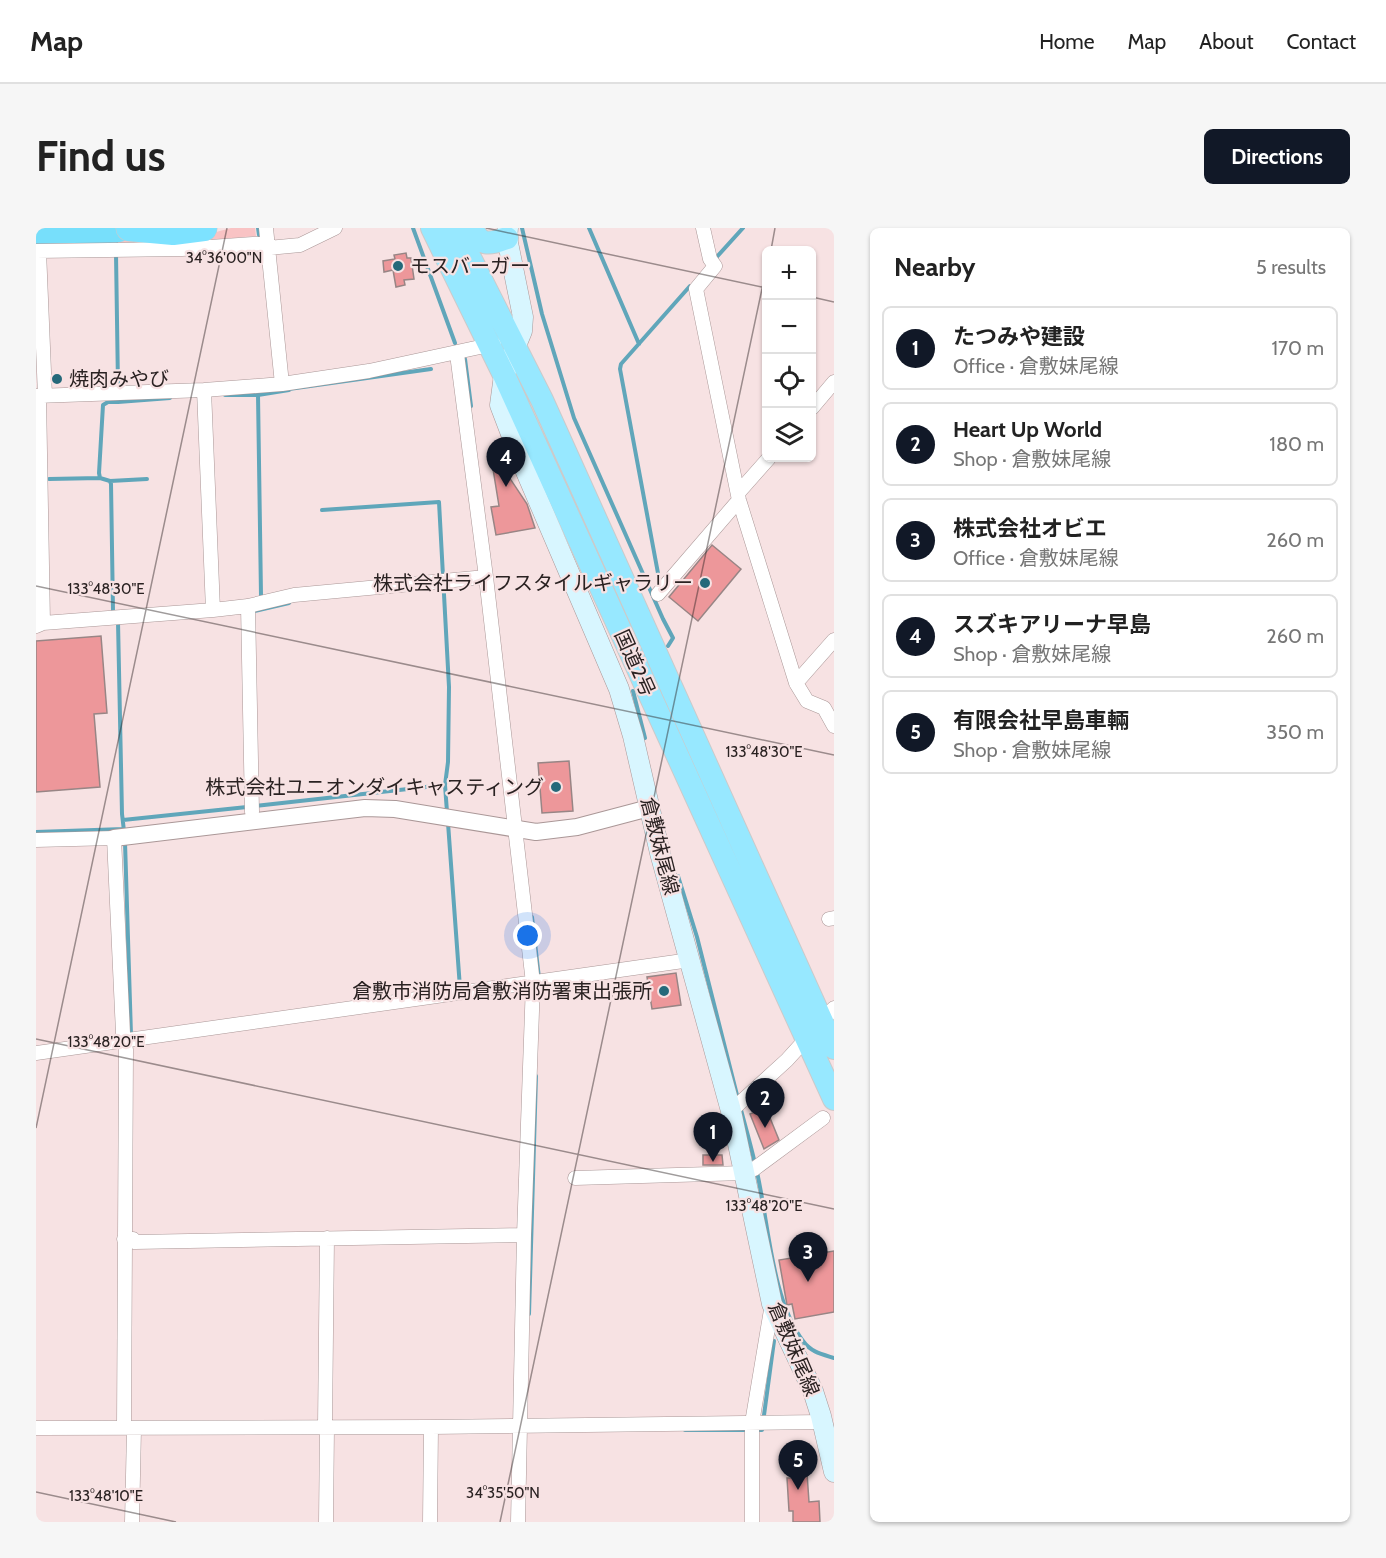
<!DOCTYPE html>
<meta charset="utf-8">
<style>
body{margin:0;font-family:Cabin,"Noto Sans JP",sans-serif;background:#f6f6f6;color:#222}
.controls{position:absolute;right:18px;top:18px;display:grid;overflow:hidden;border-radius:9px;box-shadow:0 2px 4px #0004}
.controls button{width:54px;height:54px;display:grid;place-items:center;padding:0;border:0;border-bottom:2px solid #e0e0e0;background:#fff;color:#222;font:30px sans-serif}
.you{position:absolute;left:492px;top:708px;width:21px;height:21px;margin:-15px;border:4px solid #fff;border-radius:50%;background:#1a73e8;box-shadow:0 0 0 9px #1a73e833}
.badge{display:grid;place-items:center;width:39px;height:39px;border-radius:50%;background:#111827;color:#fff;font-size:20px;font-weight:700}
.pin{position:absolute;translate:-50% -50px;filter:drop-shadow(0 2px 3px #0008)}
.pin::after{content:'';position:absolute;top:32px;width:21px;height:18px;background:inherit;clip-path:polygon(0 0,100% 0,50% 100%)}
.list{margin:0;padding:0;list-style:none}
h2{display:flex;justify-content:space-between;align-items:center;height:78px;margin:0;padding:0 24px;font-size:26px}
h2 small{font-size:20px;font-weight:400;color:#767676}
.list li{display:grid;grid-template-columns:39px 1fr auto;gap:18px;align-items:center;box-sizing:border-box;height:84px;margin:0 12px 12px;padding:0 12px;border:2px solid #e0e0e0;border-radius:9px}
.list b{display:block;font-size:22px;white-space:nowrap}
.list p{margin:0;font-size:20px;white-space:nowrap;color:#767676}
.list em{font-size:20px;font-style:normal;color:#767676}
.icon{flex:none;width:33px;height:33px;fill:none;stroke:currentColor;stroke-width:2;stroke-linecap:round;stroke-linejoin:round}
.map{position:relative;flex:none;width:798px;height:1294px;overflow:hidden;border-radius:9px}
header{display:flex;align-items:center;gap:36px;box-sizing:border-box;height:84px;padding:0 30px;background:#fff;border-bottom:2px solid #e0e0e0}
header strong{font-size:28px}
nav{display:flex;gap:33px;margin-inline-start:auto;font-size:21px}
.intro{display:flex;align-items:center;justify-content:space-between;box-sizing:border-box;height:144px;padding:0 36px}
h1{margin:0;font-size:42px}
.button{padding:15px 27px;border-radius:9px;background:#111827;color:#fff;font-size:21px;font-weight:700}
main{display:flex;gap:36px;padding:0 36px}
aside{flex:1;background:#fff;border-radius:9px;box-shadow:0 2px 4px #0004}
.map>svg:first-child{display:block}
</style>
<header>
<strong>Map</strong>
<nav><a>Home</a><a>Map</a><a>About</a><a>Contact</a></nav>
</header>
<div class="intro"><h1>Find us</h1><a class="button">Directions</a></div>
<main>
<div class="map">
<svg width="798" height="1294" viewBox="0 0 798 1294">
<rect width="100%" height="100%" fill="#f7e2e3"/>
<!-- green -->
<path fill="#f9c3c4" d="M195,0H219L220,8L138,15H84L83,8L158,10Z"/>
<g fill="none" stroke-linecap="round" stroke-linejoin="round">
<!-- stream -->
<path stroke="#60a6ba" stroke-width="4" d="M222,0L223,7
M377,0L419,115
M486,0L506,86L538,190L627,391L637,410L632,418
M553,0L603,116
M80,4V19
M80,26L82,158
M678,32L707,0
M429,131L435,178
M253,161L395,141
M189,167H222
M82,174L134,170
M13,251L64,250
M74,253L111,251
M286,282L403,274L413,459L412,534L409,557L411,584
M624,356L584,141L585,136L654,58
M225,367L222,167L253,162
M77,383L75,256L74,253L64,250L63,245L67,177L72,174H82V171
M214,384L253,375
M82,394L86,586L88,603
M597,463L609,510
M219,578L408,557
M87,592L211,579
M412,595L424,760
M0,604L88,601
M89,614L95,807
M642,648L661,709L702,871
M496,689L503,750
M704,878C711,905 719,931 724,959C733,1005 738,1075 767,1113C775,1124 785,1126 798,1130
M493,1086L500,848
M649,1202H726L738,1113"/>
<!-- river -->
<path stroke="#77dffb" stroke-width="21" d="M0,10L76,5L99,0"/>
</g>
<!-- building -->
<path fill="#ed979a" stroke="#988585" stroke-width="1.5" d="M370,25L371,30H375L378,51L368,52L369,57L360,59L357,42L348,44L347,33L359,31L358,27Z
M467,240L491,276L499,300L460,307L455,279L463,278L457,241Z
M676,317L705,341L662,393L633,369Z
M65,408L71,485L58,486L64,559L0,564V413Z
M533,533L537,583L506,585L502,535Z
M640,745L645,777L616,781L611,749Z
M730,880L743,912L728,921L714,886Z
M667,927H686L687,937H667Z
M798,1023V1084L759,1091L756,1076L751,1077L743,1032Z
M762,1245H771L773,1274L783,1273L784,1294H757V1283H753L751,1250H763Z"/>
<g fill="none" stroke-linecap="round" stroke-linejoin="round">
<!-- minor casing -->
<g stroke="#aa9797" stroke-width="15">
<path id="minor" d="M230,0L246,156
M667,0L674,31L679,38L660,61L703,272L760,455L771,473L788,480L798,498
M232,20L264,17L299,0
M0,23L146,21L231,15
M3,23L9,168
M421,126L450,349L497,755L488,1007L482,1294
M168,162L177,382
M0,168L168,162L246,156L333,143L458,116
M3,168L7,395
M776,180L798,154
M702,265L733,230
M622,366L703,272
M212,378L216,584
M0,398L7,395L177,382L212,378L258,367L450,349
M760,455L798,412
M0,612L78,610L87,805L90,822L88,1200
M793,691L798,690
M0,825L654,732
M695,883L751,832L798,780
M539,950L708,945L718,941L787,890
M88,1011H97L99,1014L488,1007
M289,1199L291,1010
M0,1200L395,1199L786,1194
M96,1294L98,1201
M290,1294L291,1199
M394,1294L395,1199
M716,1294V1195L736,1076"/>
</g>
<!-- tertiary casing -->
<g stroke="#aa9797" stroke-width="18">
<path id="tertiary" d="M78,610L329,580L359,581L500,604L541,599L613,580"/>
</g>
<!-- secondary casing -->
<g stroke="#aa9797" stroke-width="21">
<path id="secondary" d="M472,0L471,10L487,89L486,103L468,147L464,177L485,232L583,461L597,508L624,625L695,883L736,1076L777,1163L785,1188L798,1244"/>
</g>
<!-- trunk casing -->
<g stroke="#cccaca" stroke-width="24">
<path id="trunk" d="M396,0L468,147L798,871
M419,0L506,172L798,820
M436,0C445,19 453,16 471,10"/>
</g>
<!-- motorway casing -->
<g stroke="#cccaca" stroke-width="27">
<path id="motorway" d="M93,0L137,4L168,0"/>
</g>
<!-- minor -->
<use href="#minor" stroke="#fff" stroke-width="14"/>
<!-- tertiary -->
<use href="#tertiary" stroke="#fff" stroke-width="16"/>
<!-- secondary -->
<use href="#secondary" stroke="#d8f6ff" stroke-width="20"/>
<!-- trunk -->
<use href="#trunk" stroke="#97e8ff" stroke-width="22"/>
<!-- motorway -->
<use href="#motorway" stroke="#7de2ff" stroke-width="26"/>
</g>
<!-- ticks -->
<path fill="none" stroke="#2a2222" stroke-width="1.5" stroke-opacity="0.45" d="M450,0L730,60M735,22L739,0M776,69L798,74M0,358L798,527M0,811L798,981M0,900L191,0M0,1264L140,1294M464,1294L730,42"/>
<!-- markers -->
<g fill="#25697a" stroke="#f7e2e3" stroke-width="2">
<circle cx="362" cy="38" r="6"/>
<circle cx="21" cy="151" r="6"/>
<circle cx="669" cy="355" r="6"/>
<circle cx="520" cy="559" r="6"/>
<circle cx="628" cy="763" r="6"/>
</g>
<g text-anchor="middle" stroke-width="4.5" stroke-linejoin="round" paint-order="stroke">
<!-- poi labels -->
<g font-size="20" fill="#2a2222" stroke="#f7e2e3" text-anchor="end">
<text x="374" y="45" text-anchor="start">モスバーガー</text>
<text x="33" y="158" text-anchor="start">焼肉みやび</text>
<text x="657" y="362">株式会社ライフスタイルギャラリー</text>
<text x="508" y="566">株式会社ユニオンダイキャスティング</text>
<text x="616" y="770">倉敷市消防局倉敷消防署東出張所</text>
</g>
<!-- street labels -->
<g font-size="20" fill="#2a2222" stroke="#f7e2e3">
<text transform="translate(599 435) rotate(66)" y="7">国道2号</text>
<text transform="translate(624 618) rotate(76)" y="7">倉敷妹尾線</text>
<text transform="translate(758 1121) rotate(67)" y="7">倉敷妹尾線</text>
</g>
</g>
<g font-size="15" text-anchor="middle" fill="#2a2222" stroke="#f7e2e3" stroke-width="4.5" stroke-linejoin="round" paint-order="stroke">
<text x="188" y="35">34°36'00"N</text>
<text x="70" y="366">133°48'30"E</text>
<text x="728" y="529">133°48'30"E</text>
<text x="70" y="819">133°48'20"E</text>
<text x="728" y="983">133°48'20"E</text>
<text x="467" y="1270">34°35'50"N</text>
<text x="70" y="1273">133°48'10"E</text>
</g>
</svg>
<div class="controls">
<button>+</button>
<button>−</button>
<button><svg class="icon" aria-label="locate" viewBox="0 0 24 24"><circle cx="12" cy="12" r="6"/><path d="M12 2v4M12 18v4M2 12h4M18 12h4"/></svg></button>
<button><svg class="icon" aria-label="layers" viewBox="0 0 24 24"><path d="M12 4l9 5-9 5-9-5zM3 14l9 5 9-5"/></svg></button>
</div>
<div class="you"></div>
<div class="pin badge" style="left:677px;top:934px">1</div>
<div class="pin badge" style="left:729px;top:900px">2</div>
<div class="pin badge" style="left:772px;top:1054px">3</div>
<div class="pin badge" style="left:470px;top:259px">4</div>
<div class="pin badge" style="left:762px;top:1262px">5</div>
</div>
<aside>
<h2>Nearby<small>5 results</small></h2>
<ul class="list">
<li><span class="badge">1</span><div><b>たつみや建設</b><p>Office · 倉敷妹尾線</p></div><em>170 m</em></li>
<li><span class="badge">2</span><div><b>Heart Up World</b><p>Shop · 倉敷妹尾線</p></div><em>180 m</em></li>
<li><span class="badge">3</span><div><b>株式会社オビエ</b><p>Office · 倉敷妹尾線</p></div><em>260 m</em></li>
<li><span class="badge">4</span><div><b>スズキアリーナ早島</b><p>Shop · 倉敷妹尾線</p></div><em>260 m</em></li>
<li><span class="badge">5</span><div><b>有限会社早島車輛</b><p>Shop · 倉敷妹尾線</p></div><em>350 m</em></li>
</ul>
</aside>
</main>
